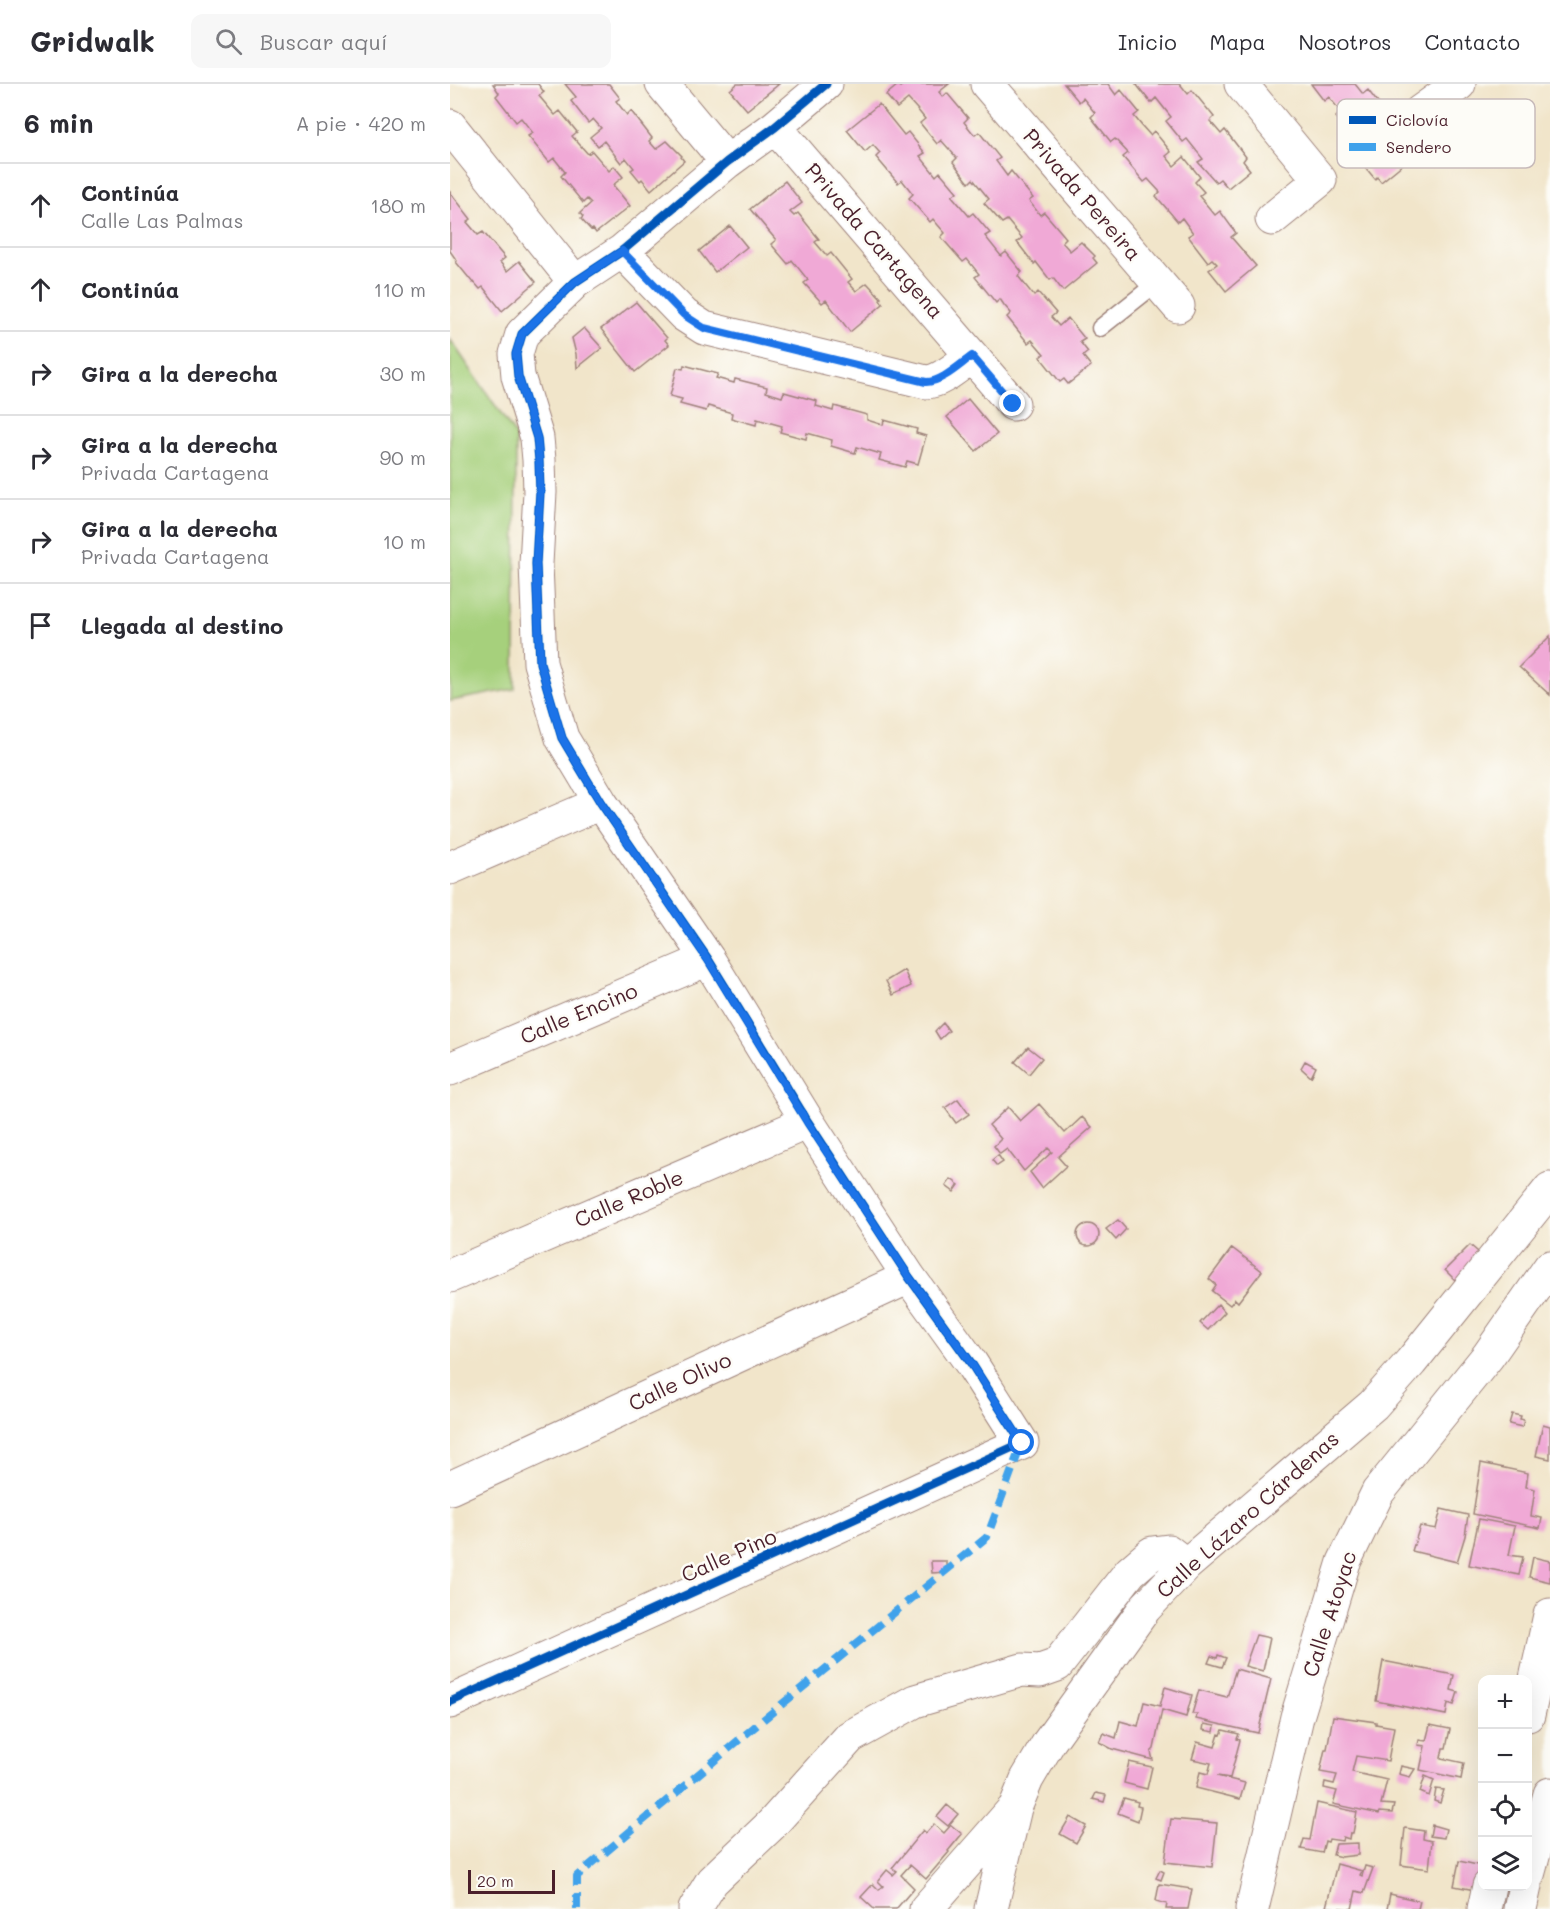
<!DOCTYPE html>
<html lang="es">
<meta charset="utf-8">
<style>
body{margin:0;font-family:Mali,sans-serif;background:#f7f7f7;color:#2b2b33}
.controls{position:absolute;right:18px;bottom:18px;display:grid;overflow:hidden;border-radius:12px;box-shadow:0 6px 24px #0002}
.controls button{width:54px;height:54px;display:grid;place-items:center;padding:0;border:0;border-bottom:2px solid #e1e1e2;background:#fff;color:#2b2b33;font:30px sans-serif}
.scale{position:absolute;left:18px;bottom:15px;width:87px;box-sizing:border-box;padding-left:6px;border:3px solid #4a1f2b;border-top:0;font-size:16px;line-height:21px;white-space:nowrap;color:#4a1f2b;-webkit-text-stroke:4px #fdfcf7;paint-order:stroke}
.stop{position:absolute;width:18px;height:18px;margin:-14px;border:4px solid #1a73e8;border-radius:50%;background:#fff}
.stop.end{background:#1a73e8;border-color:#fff;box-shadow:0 2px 6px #0008}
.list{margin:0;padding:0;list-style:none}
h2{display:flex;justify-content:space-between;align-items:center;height:78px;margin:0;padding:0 24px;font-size:26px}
h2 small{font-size:20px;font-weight:400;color:#7c7c81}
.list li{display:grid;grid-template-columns:39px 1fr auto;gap:18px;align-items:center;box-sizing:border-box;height:84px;padding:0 24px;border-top:2px solid #e1e1e2}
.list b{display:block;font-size:22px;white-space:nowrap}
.list p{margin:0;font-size:20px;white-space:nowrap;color:#7c7c81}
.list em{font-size:20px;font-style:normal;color:#7c7c81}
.icon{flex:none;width:33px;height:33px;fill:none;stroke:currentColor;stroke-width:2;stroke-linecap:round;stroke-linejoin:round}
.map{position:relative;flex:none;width:1100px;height:1825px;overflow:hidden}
header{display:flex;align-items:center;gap:36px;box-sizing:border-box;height:84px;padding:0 30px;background:#fff;border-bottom:2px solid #e1e1e2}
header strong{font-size:28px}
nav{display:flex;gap:33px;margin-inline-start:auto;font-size:21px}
.search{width:420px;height:54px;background:#f7f7f7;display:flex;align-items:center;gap:15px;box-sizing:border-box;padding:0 21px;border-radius:12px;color:#7c7c81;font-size:22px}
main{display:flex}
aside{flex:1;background:#fff}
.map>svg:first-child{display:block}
</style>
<header>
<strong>Gridwalk</strong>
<div class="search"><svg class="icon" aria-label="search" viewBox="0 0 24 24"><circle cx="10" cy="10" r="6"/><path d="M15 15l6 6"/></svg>Buscar aquí</div>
<nav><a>Inicio</a><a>Mapa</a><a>Nosotros</a><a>Contacto</a></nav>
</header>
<main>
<aside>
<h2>6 min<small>A pie · 420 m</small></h2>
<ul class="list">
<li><svg class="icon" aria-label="ahead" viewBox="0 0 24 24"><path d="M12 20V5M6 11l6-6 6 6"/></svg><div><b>Continúa</b><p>Calle Las Palmas</p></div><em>180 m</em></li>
<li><svg class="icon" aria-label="ahead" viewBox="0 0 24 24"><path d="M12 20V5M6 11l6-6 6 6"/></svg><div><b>Continúa</b></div><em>110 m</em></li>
<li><svg class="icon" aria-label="right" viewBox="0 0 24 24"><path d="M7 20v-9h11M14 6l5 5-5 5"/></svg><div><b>Gira a la derecha</b></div><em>30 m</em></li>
<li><svg class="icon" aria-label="right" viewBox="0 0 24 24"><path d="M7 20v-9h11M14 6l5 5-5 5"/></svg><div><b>Gira a la derecha</b><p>Privada Cartagena</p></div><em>90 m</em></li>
<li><svg class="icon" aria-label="right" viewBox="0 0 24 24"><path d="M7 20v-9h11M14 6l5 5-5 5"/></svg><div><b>Gira a la derecha</b><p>Privada Cartagena</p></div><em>10 m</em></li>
<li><svg class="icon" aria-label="arrive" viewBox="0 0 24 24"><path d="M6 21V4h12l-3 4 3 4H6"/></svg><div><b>Llegada al destino</b></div></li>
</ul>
</aside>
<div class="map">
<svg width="1100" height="1825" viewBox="0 0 1100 1825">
<rect width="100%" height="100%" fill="#fdfcf7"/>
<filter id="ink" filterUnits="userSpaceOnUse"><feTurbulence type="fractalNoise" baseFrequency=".0167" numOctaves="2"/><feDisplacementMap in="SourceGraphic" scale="12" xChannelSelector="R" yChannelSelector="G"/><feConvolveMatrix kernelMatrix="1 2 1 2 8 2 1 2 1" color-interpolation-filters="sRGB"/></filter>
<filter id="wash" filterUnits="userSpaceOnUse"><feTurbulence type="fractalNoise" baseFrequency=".008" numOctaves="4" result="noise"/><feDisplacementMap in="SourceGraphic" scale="24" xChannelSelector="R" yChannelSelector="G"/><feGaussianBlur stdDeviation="1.35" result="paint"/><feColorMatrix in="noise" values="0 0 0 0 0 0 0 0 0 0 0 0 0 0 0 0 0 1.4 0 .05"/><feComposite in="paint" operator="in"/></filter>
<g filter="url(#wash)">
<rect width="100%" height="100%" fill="#f1e5ca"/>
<!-- green -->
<path fill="#a6d07b" stroke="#787853" stroke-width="1.5" d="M0,255L66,352L65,605L0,617Z"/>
<g id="blocks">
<!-- building -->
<path fill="#f0a9d6" d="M43,0H88L94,8L89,12L105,31L110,27L127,48L122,52L138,70L142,67L159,87L164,82L173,93L163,101L180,122L146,149L143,145L141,146L131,135L133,133L130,129L141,119L137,115L133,119L111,92L115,88L104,74L99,78L78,52L83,49L71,34L66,38L46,12L49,9Z
M115,0H159L170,14L166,17L177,31L181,27L202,54L199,57L206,65L217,57L232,72L231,73L234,77L201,106L192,95L190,97L181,86L184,84L176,74L171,79L154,57L148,62L140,53L151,44L143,35L138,39L121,17L126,13Z
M287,0H329L297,26L280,6Z
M454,0H499L489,8L493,13L497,9L518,34L514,38L522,48L525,51L529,48L550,74L546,77L557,92L561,87L583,114L579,117L590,131L594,128L616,154L612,158L620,167L631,158L645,172L643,174L647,179L613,207L603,194L600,196L586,178L584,180L567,158L572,154L557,136L552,139L534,119L539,115L523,95L519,99L503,78L507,74L491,56L487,60L470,39L475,35L467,25L458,15L447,24L436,11L448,1L450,3Z
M614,0H658L666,11L671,6L689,28L684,32L692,42L700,51L704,47L721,68L716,72L724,82L734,73L750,93L745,98L754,108L749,112L765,131L770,127L786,149L781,153L806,182L776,207L759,186L767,180L762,175L758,178L738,152L743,149L732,134L728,138L706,112L710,108L698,95L694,98L673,73L678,69L665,55L661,58L641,33L645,29L633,14L629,18Z
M686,0H730L738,10L742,6L764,33L760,37L771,50L775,46L796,73L793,77L800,86L778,104L770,95L766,98L748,78L753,75L737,55L733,58L716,37L721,33L706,14L701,19Z
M861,0H905L913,10L918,6L934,27L930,31L938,41L916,58L912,53L907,57L886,33L891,28L879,13L874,17Z
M429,20L454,51L458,48L475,69L470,72L486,92L490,88L507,108L502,112L519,132L523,129L540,149L535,152L551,172L556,168L572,188L568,192L584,212L588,208L606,229L601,233L609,242L618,234L635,255L630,258L638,268L633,272L641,282L618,300L614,295L610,298L590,273L594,270L582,256L578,259L557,233L561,229L554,221L550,215L546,219L525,193L529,190L517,175L513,178L491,153L495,149L488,141L483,135L480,138L459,114L463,110L452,96L448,99L426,73L430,69L423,61L415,68L397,46Z
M946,51L964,71L931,98L927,93L925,95L915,83L917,81L913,77Z
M335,97L352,119L340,128L344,132L348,129L369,155L365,158L377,172L381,169L402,195L398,198L406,207L417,199L431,214L430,215L433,220L400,248L376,216L372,219L354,199L358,196L342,176L338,180L321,160L326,156L300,125Z
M0,108L21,135L17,138L28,151L33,148L55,174L50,178L57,187L69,177L86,198L52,227L33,203L30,205L24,198L23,199L6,178L7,177L0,167Z
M280,142L297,163L265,188L249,167Z
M186,218L217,254L215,256L219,261L185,288L151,245Z
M134,244L152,264L127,284L126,270L122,254Z
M234,281L268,290L266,294L284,299L285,295L317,303L316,308L332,313L334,308L367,317L366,322L383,327L384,322L417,331V336L433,341L434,336L467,345L466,349L476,352L468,380L457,377L455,383L429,376L431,370L407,363L405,369L381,362L382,356L357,349L356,355L330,348L332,342L307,335L306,341L281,334L282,329L258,322L256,327L230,320L232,315L220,312L227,284L233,285Z
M518,315L547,350L526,367L497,333Z
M1100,552V611L1069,583Z
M454,886L461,902L443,911L436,897Z
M493,939L499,947L490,955L485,947Z
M578,963L592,974L579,990L565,978Z
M855,977L866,983L861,993L851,984Z
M508,1015L519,1030L506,1039L495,1024Z
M589,1020L615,1049L632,1033L642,1043L608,1073L616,1082L592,1104L580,1088L602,1068L598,1064L574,1087L557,1065L550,1070L544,1062L551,1055L539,1041L558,1023L570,1037Z
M548,1071L553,1078L547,1082L542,1076Z
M501,1095L509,1101L504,1108L496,1102Z
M668,1136L676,1145L666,1156L656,1145Z
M627 1151a11 11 0 1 1 22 0a11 11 0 1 1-22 0Z
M1020,1161L1035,1174L1008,1199L995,1186Z
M782,1164L812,1187L788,1218L785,1215L780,1221L762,1207L766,1201L759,1195Z
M768,1220L775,1228L758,1246L750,1239Z
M1062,1330L1071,1332L1070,1335L1074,1336L1072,1343L1059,1340Z
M1093,1340L1100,1342V1375L1086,1372Z
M1031,1379L1078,1389L1076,1403L1085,1405L1081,1432L1092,1434L1090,1444L1023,1430Z
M991,1425L1018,1431L1015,1452L1007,1478L962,1467L970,1442L986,1445Z
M1029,1435L1065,1442L1059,1471L1073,1473L1069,1491L1019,1481Z
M1083,1473L1100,1477V1498L1079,1493Z
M481,1477H496V1488L482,1489Z
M806,1551L820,1554L813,1587L795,1582Z
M768,1571L776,1574L772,1583L758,1579L761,1572L767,1574Z
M933,1577L1004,1591L1001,1606L1008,1608L1004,1621L998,1619L996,1631L926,1617Z
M786,1585L821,1595L808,1649L746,1635L747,1630H742L749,1606L777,1613Z
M715,1603L742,1611L736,1633L712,1626L704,1665L701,1668L703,1676L662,1665L649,1658L653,1649L666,1654L670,1637L688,1642L694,1618L710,1622Z
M883,1632L926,1638V1640L944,1643L938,1677L906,1672L902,1688L937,1696L931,1720L944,1721L942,1729L930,1728L929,1730L883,1720L887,1707L874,1704L875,1698L884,1700L887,1691L870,1688L875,1665H877Z
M754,1640L765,1642L764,1648L753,1646Z
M980,1641L1000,1645L996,1664H993L991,1674L1014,1679L1011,1695L970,1686L975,1662L968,1661L969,1656L976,1657Z
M773,1646L789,1650L787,1655L790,1656L780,1694L767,1692L795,1699L790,1715L746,1704L750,1688L758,1690L761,1679L742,1675L747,1658L765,1663L769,1650L771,1651Z
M679,1678L702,1683L697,1705L674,1699Z
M951,1682L965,1685L960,1693L949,1690Z
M975,1692L984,1696L979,1712L970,1708Z
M986,1705L994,1706L990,1719L984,1717Z
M646,1709L656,1711L654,1718L643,1715Z
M674,1714L688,1718L687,1722L691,1723L688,1737L668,1729Z
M867,1719L907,1728L903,1749H900L899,1755L893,1753L892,1757L879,1755L878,1758L875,1757L872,1769L851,1765L854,1755L860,1756Z
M497,1721L508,1730L498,1742L487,1733Z
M620,1733L636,1742L626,1759L610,1750Z
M721,1735L767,1739L762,1783L715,1778Z
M484,1740L494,1749L501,1741L512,1750L498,1767L499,1768L476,1795L460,1781L451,1791L464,1804L446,1825H424L411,1813L423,1800L429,1806L433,1802L428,1797L437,1786L443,1791L447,1787L442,1784L473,1746L476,1749Z
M982,1741L996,1745L994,1754L980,1752Z
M955,1744L974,1747L973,1755L982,1757L979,1785L951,1781Z
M908,1759V1771L891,1773L883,1771L886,1760Z
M1009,1777L1032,1782L1030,1807L1004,1802Z
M887,1780L912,1787L910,1791L912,1792L915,1782L923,1784L914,1809L906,1807L902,1825L876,1823Z
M710,1786L714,1788L711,1796L706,1794Z
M709,1800L742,1805L738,1825H716L717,1820L706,1817Z
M940,1810L970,1817L968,1825H937Z"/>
</g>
</g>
<g filter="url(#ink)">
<use href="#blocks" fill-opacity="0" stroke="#9e827a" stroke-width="1.5"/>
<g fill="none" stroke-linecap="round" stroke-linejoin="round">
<!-- service casing -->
<g stroke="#9e827a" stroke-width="19">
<path id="service" d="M650,244L708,198"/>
</g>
<!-- minor casing -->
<g stroke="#9e827a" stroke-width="35">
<path id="minor" d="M212,0L277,78
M537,0L728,222
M791,0L870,96L822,135
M970,28L1009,0
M0,42L125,198
M325,43L563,320
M172,167L234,231L254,244L476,298C491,298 509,281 522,272
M0,784L151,719
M0,985L258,875
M0,1192L358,1038
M0,1404L459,1193
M0,1618L572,1359L521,1279L459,1193L358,1038L258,875L151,719L112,654L90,579L86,480L90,408L89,376L87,354L68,292L66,270L72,250L125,198L172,167L277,78L325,43L376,0
M1078,1631L1100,1531
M1078,1791L1100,1710
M245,1825L262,1797L321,1741L400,1653L465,1617L572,1586L590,1587L607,1581L680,1488L702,1469L718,1467L736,1481
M476,1825L562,1727
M541,1825L565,1724L577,1695L599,1658L695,1524L736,1481L923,1321L961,1278L1100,1105
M802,1825L847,1633L894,1478L928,1408L1038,1272L1100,1183
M1034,1825L1039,1802
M1070,1825L1075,1802"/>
</g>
<!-- service -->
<use href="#service" stroke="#fff" stroke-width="16"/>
<!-- minor -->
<use href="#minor" stroke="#fff" stroke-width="33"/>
<!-- quiet -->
<path stroke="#40a2eb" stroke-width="8" stroke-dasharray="15 8" stroke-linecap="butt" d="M127,1825V1792L314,1635L537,1453L572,1359"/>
<!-- cycleway casing -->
<g stroke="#fdfcf7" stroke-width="13">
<path id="cycleway" d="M0,1618L572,1359L521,1279L459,1193L358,1038L258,875L151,719L112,654L90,579L86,480L90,408L89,376L87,354L68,292L66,270L72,250L125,198L172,167L277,78L325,43L376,0"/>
</g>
<!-- cycleway -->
<use href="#cycleway" stroke="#0057b8" stroke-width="9"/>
</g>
</g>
<g fill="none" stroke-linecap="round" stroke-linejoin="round" filter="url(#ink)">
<!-- route -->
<path stroke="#1a73e8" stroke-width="8" d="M563,320L522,272C509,281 492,298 476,298L254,244L234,231L172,167L125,198L72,250L66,270L68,292L87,354L89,376L90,408L86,480L90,579L112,654L151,719L258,876L357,1038L459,1193L521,1279L572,1359"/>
</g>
<g text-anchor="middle" stroke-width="5" stroke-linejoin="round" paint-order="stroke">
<!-- street labels -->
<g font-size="21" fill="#4a1f2b" stroke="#fdfcf7">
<text transform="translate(632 111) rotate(49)" y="7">Privada Pereira</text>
<text transform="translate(424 157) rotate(49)" y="7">Privada Cartagena</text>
<text transform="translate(129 930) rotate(-23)" y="7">Calle Encino</text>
<text transform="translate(179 1115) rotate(-23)" y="7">Calle Roble</text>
<text transform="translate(230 1298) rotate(-25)" y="7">Calle Olivo</text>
<text transform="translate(798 1431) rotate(-42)" y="7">Calle Lázaro Cárdenas</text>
<text transform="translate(279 1472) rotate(-24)" y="7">Calle Pino</text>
<text transform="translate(880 1530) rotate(-72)" y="7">Calle Atoyac</text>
</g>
</g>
<!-- legend -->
<rect x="887" y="15" width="198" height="69" rx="9" fill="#fdfcf7" stroke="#c7baba" stroke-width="1.5"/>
<rect x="899" y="32" width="27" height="8" fill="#0057b8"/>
<rect x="899" y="59" width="27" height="8" fill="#40a2eb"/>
<g font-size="16" fill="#4a1f2b">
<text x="936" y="42">Ciclovía</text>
<text x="936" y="69">Sendero</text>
</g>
</svg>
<div class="controls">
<button>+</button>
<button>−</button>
<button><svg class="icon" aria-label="locate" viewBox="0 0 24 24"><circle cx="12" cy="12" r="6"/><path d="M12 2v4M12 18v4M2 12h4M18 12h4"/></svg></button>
<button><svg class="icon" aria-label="layers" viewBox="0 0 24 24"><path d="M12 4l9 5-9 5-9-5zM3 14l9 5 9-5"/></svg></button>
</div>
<div class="scale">20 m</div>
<div class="stop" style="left:572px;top:1359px"></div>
<div class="stop end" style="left:563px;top:320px"></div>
</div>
</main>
